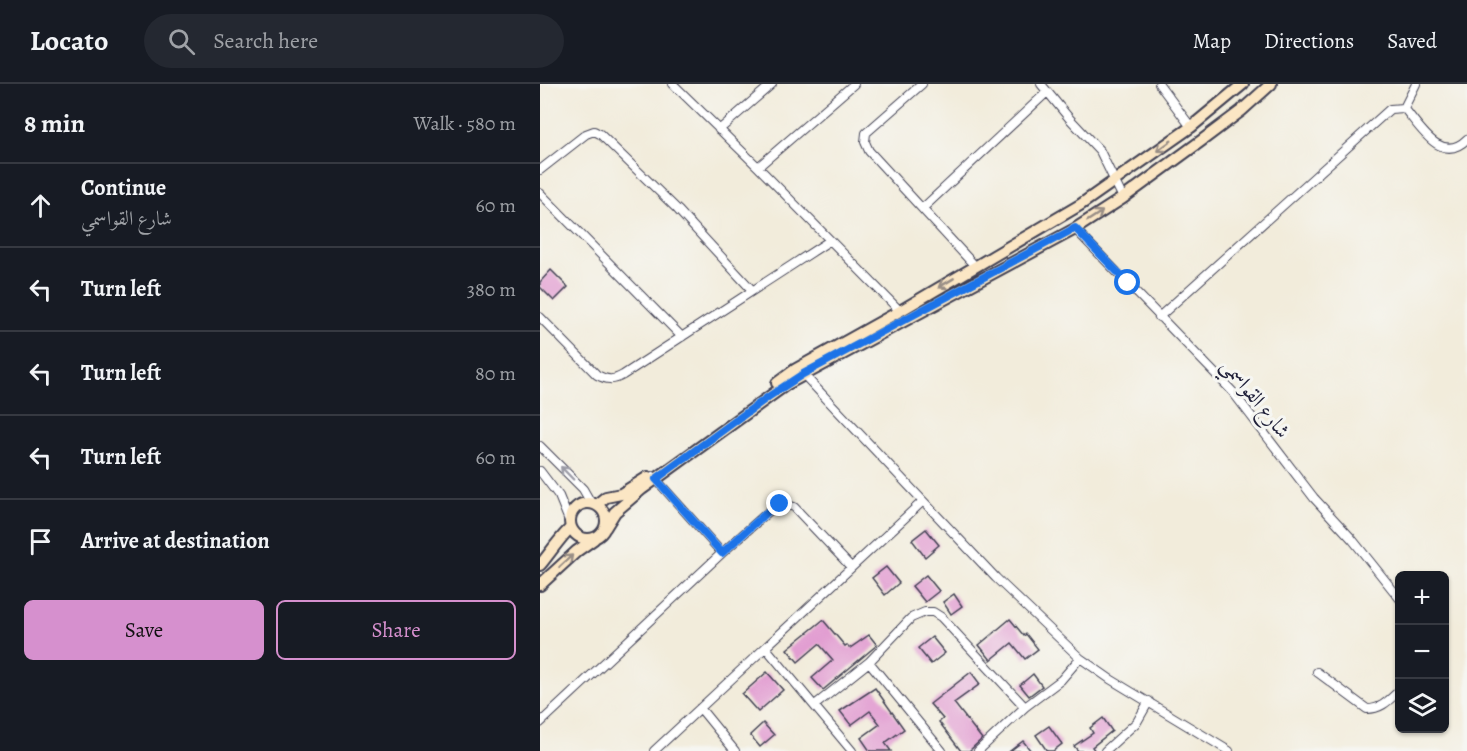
<!DOCTYPE html>
<meta charset="utf-8">
<style>
body{margin:0;font-family:Alegreya,Amiri,serif;background:#242831;color:#f1f3f6}
.controls{position:absolute;right:18px;bottom:18px;display:grid;overflow:hidden;border-radius:9px;box-shadow:0 2px 4px #0004}
.controls button{width:54px;height:54px;display:grid;place-items:center;padding:0;border:0;border-bottom:2px solid #363941;background:#171b24;color:#f1f3f6;font:30px sans-serif}
.stop{position:absolute;width:18px;height:18px;margin:-14px;border:4px solid #1a73e8;border-radius:50%;background:#fff}
.stop.end{background:#1a73e8;border-color:#fff;box-shadow:0 2px 6px #0008}
.list{margin:0;padding:0;list-style:none}
h2{display:flex;justify-content:space-between;align-items:center;height:78px;margin:0;padding:0 24px;font-size:26px}
h2 small{font-size:20px;font-weight:400;color:#9ea1a6}
.list li{display:grid;grid-template-columns:39px 1fr auto;gap:18px;align-items:center;box-sizing:border-box;height:84px;padding:0 24px;border-top:2px solid #363941}
.list b{display:block;font-size:22px;white-space:nowrap}
.list p{margin:0;font-size:20px;white-space:nowrap;color:#9ea1a6}
.list em{font-size:20px;font-style:normal;color:#9ea1a6}
.actions{display:flex;gap:12px;padding:18px 24px}
.actions a{flex:1;padding:14px 0;border:2px solid #d690ce;border-radius:9px;text-align:center;font-size:21px;color:#d690ce}
.actions .main{background:#d690ce;color:#111}
.icon{flex:none;width:33px;height:33px;fill:none;stroke:currentColor;stroke-width:2;stroke-linecap:round;stroke-linejoin:round}
.map{position:relative;flex:none;width:927px;height:667px;overflow:hidden}
header{display:flex;align-items:center;gap:36px;box-sizing:border-box;height:84px;padding:0 30px;background:#171b24;border-bottom:2px solid #363941}
header strong{font-size:28px}
nav{display:flex;gap:33px;margin-inline-start:auto;font-size:21px}
.search{width:420px;height:54px;background:#242831;display:flex;align-items:center;gap:15px;box-sizing:border-box;padding:0 21px;border-radius:33px;color:#9ea1a6;font-size:22px}
main{display:flex}
aside{flex:1;background:#171b24}
.map>svg:first-child{display:block}
</style>
<header>
<strong>Locato</strong>
<div class="search"><svg class="icon" aria-label="search" viewBox="0 0 24 24"><circle cx="10" cy="10" r="6"/><path d="M15 15l6 6"/></svg>Search here</div>
<nav><a>Map</a><a>Directions</a><a>Saved</a></nav>
</header>
<main>
<aside>
<h2>8 min<small>Walk · 580 m</small></h2>
<ul class="list">
<li><svg class="icon" aria-label="ahead" viewBox="0 0 24 24"><path d="M12 20V5M6 11l6-6 6 6"/></svg><div><b>Continue</b><p>شارع القواسمي</p></div><em>60 m</em></li>
<li><svg class="icon" aria-label="left" viewBox="0 0 24 24"><path d="M17 20v-9H6M10 6l-5 5 5 5"/></svg><div><b>Turn left</b></div><em>380 m</em></li>
<li><svg class="icon" aria-label="left" viewBox="0 0 24 24"><path d="M17 20v-9H6M10 6l-5 5 5 5"/></svg><div><b>Turn left</b></div><em>80 m</em></li>
<li><svg class="icon" aria-label="left" viewBox="0 0 24 24"><path d="M17 20v-9H6M10 6l-5 5 5 5"/></svg><div><b>Turn left</b></div><em>60 m</em></li>
<li><svg class="icon" aria-label="arrive" viewBox="0 0 24 24"><path d="M6 21V4h12l-3 4 3 4H6"/></svg><div><b>Arrive at destination</b></div></li>
</ul>
<div class="actions"><a class="main">Save</a><a>Share</a></div>
</aside>
<div class="map">
<svg width="927" height="667" viewBox="0 0 927 667">
<rect width="100%" height="100%" fill="#f6f6f2"/>
<filter id="ink" filterUnits="userSpaceOnUse"><feTurbulence type="fractalNoise" baseFrequency=".0167" numOctaves="2"/><feDisplacementMap in="SourceGraphic" scale="12" xChannelSelector="R" yChannelSelector="G"/><feConvolveMatrix kernelMatrix="1 2 1 2 8 2 1 2 1" color-interpolation-filters="sRGB"/></filter>
<filter id="wash" filterUnits="userSpaceOnUse"><feTurbulence type="fractalNoise" baseFrequency=".008" numOctaves="4" result="noise"/><feDisplacementMap in="SourceGraphic" scale="24" xChannelSelector="R" yChannelSelector="G"/><feGaussianBlur stdDeviation="1.35" result="paint"/><feColorMatrix in="noise" values="0 0 0 0 0 0 0 0 0 0 0 0 0 0 0 0 0 1.4 0 .05"/><feComposite in="paint" operator="in"/></filter>
<g filter="url(#wash)">
<rect width="100%" height="100%" fill="#f2ecdb"/>
<g id="blocks">
<!-- building -->
<path fill="#e29ed1" d="M11,186L28,203L14,217L0,203V198Z
M386,445L399,461L385,473L372,456Z
M346,483L359,499L345,511L332,494Z
M386,491L399,507L385,518L372,502Z
M414,510L422,522L411,530L403,518Z
M470,535L484,552L486,550L498,565L485,575L472,559L451,576L439,561Z
M283,536L305,562L307,561L310,564L329,551L337,561L283,606L272,594L293,576L279,560L258,578L247,565Z
M392,553L405,569L391,580L378,564Z
M227,588L243,606L218,628L202,610Z
M431,588L440,600L414,619L442,655L429,667H421L399,638L403,635L390,620Z
M493,590L502,602L489,612L480,601Z
M335,604L364,645L345,659L351,667H330L321,654L340,640L330,627L311,641L300,627Z
M563,634L572,647L552,663L555,667H538L534,662L553,649L550,644Z
M223,639L234,651L220,663L210,651Z
M509,642L522,660L513,667H507L496,651Z
M483,657L491,667H470Z"/>
</g>
</g>
<g filter="url(#ink)">
<use href="#blocks" fill-opacity="0" stroke="#414053" stroke-width="1.5"/>
<g fill="none" stroke-linecap="round" stroke-linejoin="round">
<!-- minor casing -->
<g stroke="#414053" stroke-width="10">
<path id="minor" d="M133,0L218,83L360,227
M382,0L326,49L325,58L329,67L435,182
M501,0L529,34L560,67L583,114
M619,0L651,43
M864,24L876,0
M179,46L232,0
M218,83L314,0
M0,86L46,50L54,47L60,50L138,126L212,206
M0,109L142,253
M383,124L507,8
M535,145L692,307L774,414L812,455L860,515
M0,233L57,291C67,296 73,297 83,291L289,157
M619,233L850,25L864,24C880,43 901,81 927,55
M262,289L456,494L540,574L570,595L689,667
M0,362L43,405L51,419
M0,387L19,412L30,439
M113,392L182,469
M226,564L312,667
M329,578L402,667
M777,588L827,625C842,625 849,616 860,606
M275,621L329,578L371,534L385,528H393L401,533L485,623
M160,624L195,667
M0,639L182,469L236,421L244,420L254,423L311,483
M114,667L383,417
M438,667L485,623L521,596L540,574
M565,667L597,638L609,617"/>
</g>
<!-- secondary casing -->
<g stroke="#414053" stroke-width="14">
<path id="secondary" d="M237,299L256,285L360,227L540,121L651,43L703,0
M30 437a18 18 0 1 1 36 0a18 18 0 1 1-36 0Z
M56,421L66,413L81,410L108,393
M65,444L75,428L102,405L247,300L535,145L583,114L661,57L701,27L731,0
M0,481C7,473 25,447 31,444
M0,501L37,467L54,455"/>
</g>
<!-- minor -->
<use href="#minor" stroke="#fff" stroke-width="8"/>
<!-- secondary -->
<use href="#secondary" stroke="#fbe6c4" stroke-width="10"/>
</g>
<!-- one-way arrows -->
<defs><path id="oneway-shaft" d="M-6 0H5M1.5-3L5.5 0L1.5 3" fill="none" stroke-width="1.6" stroke-linecap="round" stroke-linejoin="round" transform="scale(1.5)"/></defs>
<g stroke="#998e86">
<use href="#oneway-shaft" transform="translate(624 62) rotate(144)"/>
<use href="#oneway-shaft" transform="translate(555 132) rotate(-33)"/>
<use href="#oneway-shaft" transform="translate(406 199) rotate(149)"/>
<use href="#oneway-shaft" transform="translate(26 477) rotate(-43)"/>
</g>
<use stroke="#9c9ca7" href="#oneway-shaft" transform="translate(27 389) rotate(-134)"/>
</g>
<g fill="none" stroke-linecap="round" stroke-linejoin="round" filter="url(#ink)">
<!-- route -->
<path stroke="#1a73e8" stroke-width="8" d="M240,420L232,424L182,469L116,395L228,313L263,290L535,144L588,199"/>
</g>
<g text-anchor="middle" stroke-width="6" stroke-linejoin="round" paint-order="stroke">
<!-- street labels -->
<g font-size="21" fill="#22223b" stroke="#f6f6f2">
<text transform="translate(716 314) rotate(51)" y="7">شارع القواسمي</text>
</g>
</g>
</svg>
<div class="controls">
<button>+</button>
<button>−</button>
<button><svg class="icon" aria-label="layers" viewBox="0 0 24 24"><path d="M12 4l9 5-9 5-9-5zM3 14l9 5 9-5"/></svg></button>
</div>
<div class="stop" style="left:588px;top:199px"></div>
<div class="stop end" style="left:240px;top:420px"></div>
</div>
</main>
